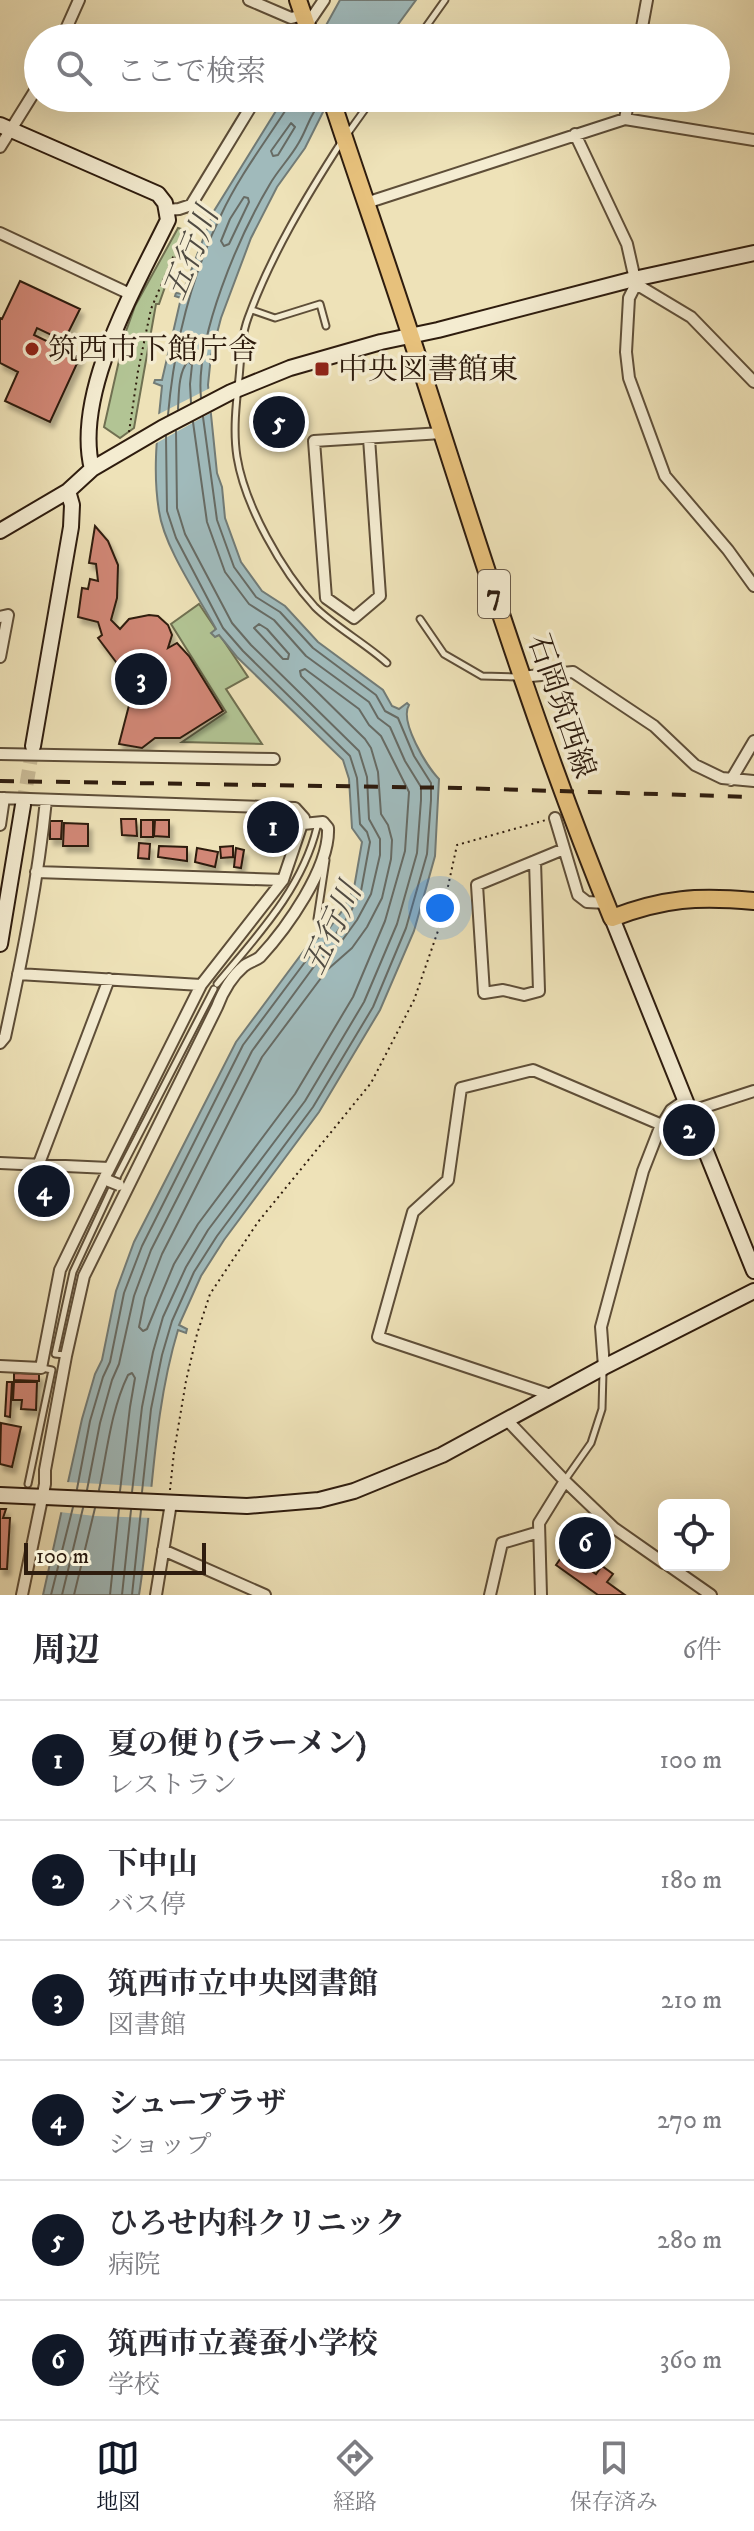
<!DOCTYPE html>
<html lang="ja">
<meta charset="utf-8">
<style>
body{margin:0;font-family:"IM FELL DW Pica","Noto Serif JP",serif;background:#f2f2f3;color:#2b2b33}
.controls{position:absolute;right:24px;bottom:24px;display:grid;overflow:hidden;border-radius:12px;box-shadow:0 8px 32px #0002}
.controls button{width:72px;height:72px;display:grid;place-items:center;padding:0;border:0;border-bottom:2px solid #e1e1e2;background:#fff;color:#2b2b33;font:40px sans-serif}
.scale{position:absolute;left:24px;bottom:20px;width:182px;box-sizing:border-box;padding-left:8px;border:4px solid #2e1c0e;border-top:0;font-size:22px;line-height:28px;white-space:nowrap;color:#2e1c0e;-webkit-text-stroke:6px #f4ecd1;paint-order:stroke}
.you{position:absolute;left:440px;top:908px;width:28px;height:28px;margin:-20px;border:6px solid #fff;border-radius:50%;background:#1a73e8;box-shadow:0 0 0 12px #1a73e833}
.badge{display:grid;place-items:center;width:52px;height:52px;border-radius:50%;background:#111827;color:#fff;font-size:26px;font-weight:700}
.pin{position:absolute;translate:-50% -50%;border:4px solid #fff;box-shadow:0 2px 8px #0006}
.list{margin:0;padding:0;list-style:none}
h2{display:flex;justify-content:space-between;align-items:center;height:104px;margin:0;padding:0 32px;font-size:34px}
h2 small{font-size:26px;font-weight:400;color:#7c7c81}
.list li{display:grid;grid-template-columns:52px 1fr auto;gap:24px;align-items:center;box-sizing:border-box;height:120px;padding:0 32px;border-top:2px solid #e1e1e2}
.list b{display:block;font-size:30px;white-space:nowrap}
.list p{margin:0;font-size:26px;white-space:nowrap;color:#7c7c81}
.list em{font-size:26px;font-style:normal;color:#7c7c81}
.icon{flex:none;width:44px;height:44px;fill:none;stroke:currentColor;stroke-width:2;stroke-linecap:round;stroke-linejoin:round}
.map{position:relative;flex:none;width:754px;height:1595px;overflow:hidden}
.search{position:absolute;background:#fff;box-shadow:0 8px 32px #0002;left:24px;right:24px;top:24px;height:88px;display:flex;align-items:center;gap:20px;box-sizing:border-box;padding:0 28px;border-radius:44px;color:#7c7c81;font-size:30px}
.sheet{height:824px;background:#fff}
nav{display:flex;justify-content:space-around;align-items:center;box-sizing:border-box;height:112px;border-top:2px solid #e1e1e2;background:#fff;font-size:22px;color:#7c7c81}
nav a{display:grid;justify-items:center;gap:4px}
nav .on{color:#111827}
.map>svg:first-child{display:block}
</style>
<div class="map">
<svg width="754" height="1595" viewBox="0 0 754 1595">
<defs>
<filter id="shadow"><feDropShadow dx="3.5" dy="6" stdDeviation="2" flood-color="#0004"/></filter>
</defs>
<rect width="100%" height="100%" fill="#eee2b8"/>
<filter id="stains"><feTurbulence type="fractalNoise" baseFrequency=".0025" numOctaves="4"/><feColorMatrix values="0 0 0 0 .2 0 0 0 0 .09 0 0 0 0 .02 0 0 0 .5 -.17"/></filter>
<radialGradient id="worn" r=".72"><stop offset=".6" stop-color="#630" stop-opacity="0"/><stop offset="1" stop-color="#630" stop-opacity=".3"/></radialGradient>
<!-- green -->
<path fill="#b2c494" stroke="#707051" stroke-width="2" d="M178,228L185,230L159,304H156L134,428L120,438L104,427L125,334L135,306Z
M199,604L248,677L226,689L262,744L182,742L226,712L171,624Z"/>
<!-- water -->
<path fill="#a0babb" stroke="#727b76" stroke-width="2" d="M340,0H416L388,38H319Z
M284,98H336L324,110L305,148L277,187L251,238L221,318L211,356L208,385L217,473L222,487L225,518L241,562L262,591L285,606L318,642L383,690L392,706L399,709L407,703L409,705C399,721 427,767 439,779L435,856L414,931L380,1010L319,1112L224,1240L201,1276L179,1325L187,1329L186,1333L178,1330C152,1416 153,1506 139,1595H43L82,1419L95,1374L102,1360L116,1291L134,1242L236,1042L306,948L328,930L342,911L354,888L362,842L352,828L349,779L343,760L237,657L219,635L215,637L211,633L216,629C198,596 164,547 159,511C152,470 158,427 162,386L154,383L155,380H162L181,298L175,296L176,293L182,294L214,211Z"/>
<!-- pier -->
<path fill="#eee2b8" d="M212,387L214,411L153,445L155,416Z
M66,1482L155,1487L153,1518L95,1516L59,1512Z"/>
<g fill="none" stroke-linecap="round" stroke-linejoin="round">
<!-- shore -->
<path stroke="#676b64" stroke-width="2" d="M291,123L295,127L278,155L273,156L271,151Z
M244,197L248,198L249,202L229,244L224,246L221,241L230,219Z
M201,398C195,337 239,236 270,184C278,170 290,158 298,144C307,130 310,113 322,101
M178,409C179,394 178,373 188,361L192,365L190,384L191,403
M168,415C174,347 191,277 221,215C239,176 266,141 289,105L290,98
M259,624L267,629L289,654L288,659H283L254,628Z
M305,669L359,709L369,725L381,736L409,792L405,851L385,921L353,997L295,1094L198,1224L174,1264L147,1329L143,1331L139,1327L145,1298L162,1254L262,1057L327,970L352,948L367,927L382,898L391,859L392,840L388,825L381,814L378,772L371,748L365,739L301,676L300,671Z
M77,1489L90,1421L103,1377L110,1362L124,1293L142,1246L243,1045L311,954L335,935L349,915L361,891L370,842L367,832L360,824L357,778L350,756L243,651L223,628L176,538L167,511L166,436
M87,1490L100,1423L112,1380L119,1364L134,1296L151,1250L252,1051L318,961L341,942L357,920L371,894L380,855V839L369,819L367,777L359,751L251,645L232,623L185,534L177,508L176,431
M99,1490C107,1452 111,1410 128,1375L132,1373L135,1378L130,1407L120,1491
M132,1492L142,1407L153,1352L163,1317L186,1267L208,1230L305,1101L364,1002L397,924L417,853L421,800V787L405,761L390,727L378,718L369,702L306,656L274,620L249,604L225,572L207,522L193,422
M142,1492L151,1409L162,1355L172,1321L194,1272L217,1236L313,1107L373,1007L406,928L427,854L431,800V783L414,756L398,718L385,711L376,695L313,648L280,612L256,597L234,567L217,520L203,417
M51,1595L73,1507
M62,1595L83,1508
M74,1595L95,1508
M110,1595L119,1509
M122,1595L131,1510
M132,1595L141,1510"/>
</g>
<!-- building -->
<path fill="#d18776" stroke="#2e1c0e" stroke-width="2" filter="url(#shadow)" d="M20,281L80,309L64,341L37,328L34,335L80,357L50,422L5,401L18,372L0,363V318L2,319Z
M293,410L295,431L265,435L263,414Z
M95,526L108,541L118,565L117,598L111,620L120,629L129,619L149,615L158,616L168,625L172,635L168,648L177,643L189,656L223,711L180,738H155L142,748L119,744L134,686L98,638L102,635L98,622L78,617L82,588L88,589L90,579L98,581L96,564L89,563Z
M121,819H136L137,836L122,835Z
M141,820H153V837H141Z
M155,820H169V837L154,836Z
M50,821H62L61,839H50Z
M283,822L284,839L271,840L270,823Z
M64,823L88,824V846H63Z
M139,843L150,844L149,859L138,858Z
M159,846L187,847V861L158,857Z
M233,846V857L221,858L220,847Z
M197,848L218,852L215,867L195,862Z
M236,848L244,850L241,868L234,867Z
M14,1373L39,1374V1381L14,1380Z
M7,1382H12L10,1417L5,1416Z
M14,1382H37L36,1410L21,1409L22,1400H13Z
M1,1423L21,1427L12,1467L0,1464Z
M0,1509H6L3,1518H10L7,1569H0Z
M565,1552L596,1574L602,1566L613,1574L607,1582L625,1595H598L556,1565Z"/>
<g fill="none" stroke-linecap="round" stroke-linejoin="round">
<!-- secondary-tunnel -->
<path stroke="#c8ba96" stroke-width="14" stroke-dasharray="14 7" stroke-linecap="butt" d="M23,805L33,746"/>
<!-- lane casing -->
<g stroke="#5e4e38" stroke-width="9">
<path id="lane" d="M418,38L445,0
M348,133L373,98
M342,141C306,197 271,255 248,318C241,337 241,358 239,378C236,404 233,432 237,457C245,506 282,571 315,607C334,626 366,644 387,663
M252,310L275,318L320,304L326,326
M420,619L444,654L482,676L519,677
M317,919L326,860
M217,984C257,936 302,889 317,827
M65,1355L55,1354L73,1272L118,1175L214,989
M565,1480L591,1443L602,1409L603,1372
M28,1484L52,1370L42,1368"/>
</g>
<!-- street casing -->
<g stroke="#5e4e38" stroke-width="14">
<path id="street" d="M249,0L291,18L303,15
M62,38L79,0
M295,38L307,25L324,0
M640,38L647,0
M625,119L629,98
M575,134L627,244L636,284L629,298L626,352L629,378L665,476L728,550L754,586
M0,147L38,86
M366,203L625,119L754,140
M167,210L179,209L191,205L256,98
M0,233L130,294
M636,284L691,317L754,382
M369,438L380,596L354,618L326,598L314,441L442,433
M0,617L8,615L0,657
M520,677L573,672L654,726L695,765L722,778L754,781
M0,754L274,759
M731,780L754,741
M0,798L295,808L304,818L283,880L201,985L104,1179L60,1270L41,1368L0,1366
M555,818L578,895L587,902L606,903
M0,825L4,798
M535,861L539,991L524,995L503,990L484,993L477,885L564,849
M36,872L283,880
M18,974L201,985
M0,1043L5,1037C22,959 38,880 46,800
M689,1112L754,1091
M0,1163L109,1168
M38,1166L109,979
M604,1367L601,1327L643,1171L659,1130L671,1110L684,1101
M551,1395L378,1337L413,1212L448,1180L461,1088L533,1070L662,1125
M506,1419L565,1481L614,1528L664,1563
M163,1550L265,1595
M668,1565L711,1595
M22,1595L45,1484V1470L66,1356L84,1276L217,1007C223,991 231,977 244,966C249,962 255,961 260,957C286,929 330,868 328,828L323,822L303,824
M156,1595L171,1503
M490,1595L502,1543L539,1532
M541,1595L539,1523L565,1481"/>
</g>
<!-- secondary casing -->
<g stroke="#2e1c0e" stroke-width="18">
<path id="secondary" d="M0,125L158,194L165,203L168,220C136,286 73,393 92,469
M0,531L68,491L92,469L162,428L231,392L290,368L381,342L438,330L634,279L754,253
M33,746L71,527L72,505L68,491
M612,918L754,1271
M0,944L23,805
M0,1495L247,1506L319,1500L354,1491L442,1455L604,1367L754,1291"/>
</g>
<!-- primary casing -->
<g stroke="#2e1c0e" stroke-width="20">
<path id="primary" d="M298,0L311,38
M331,98C361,190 394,282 423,374C482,557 539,740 612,918C664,898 698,896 754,901"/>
</g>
<!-- path -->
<path stroke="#2e1c0e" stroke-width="2" stroke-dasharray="2 4" stroke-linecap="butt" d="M129,432L138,371L151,309L176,250L172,243
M170,1490L174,1452L186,1381L197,1334L210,1294L258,1222L371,1083L414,1000L439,928L457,845L546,820"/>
<!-- lane -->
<use href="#lane" stroke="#f4ecd1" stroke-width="5"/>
<!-- street -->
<use href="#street" stroke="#f4ecd1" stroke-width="10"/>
<!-- secondary -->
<use href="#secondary" stroke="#f4ecd1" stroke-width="14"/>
<!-- primary -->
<use href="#primary" stroke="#e7c17c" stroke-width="16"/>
<!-- rail -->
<path stroke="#2e1c0e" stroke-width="4" stroke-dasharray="14 14" stroke-linecap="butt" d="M0,781L459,788L754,797"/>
<!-- street-bridge casing -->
<g stroke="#5e4e38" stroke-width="14" stroke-linecap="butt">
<path id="street-bridge" d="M109,1181L119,1185"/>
</g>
<!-- street-bridge -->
<use href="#street-bridge" stroke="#f4ecd1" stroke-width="10"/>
</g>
<!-- markers -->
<g fill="#8f2418" stroke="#f4ecd1" stroke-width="3">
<circle cx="32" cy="349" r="8"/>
<rect x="314" y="361" width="16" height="16" rx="4"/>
</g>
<g text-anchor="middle" stroke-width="7" stroke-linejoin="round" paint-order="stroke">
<!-- shield labels -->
<rect fill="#f4ecd1" stroke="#695a48" stroke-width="2" x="478" y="570" width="32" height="48" rx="6"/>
<g font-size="28" font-weight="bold" fill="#2e1c0e">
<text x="494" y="604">7</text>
</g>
<!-- poi labels -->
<g font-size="30" fill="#2e1c0e" stroke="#f4ecd1" text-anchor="start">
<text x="48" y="359">筑西市下館庁舎</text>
<text x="338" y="379">中央図書館東</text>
</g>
<!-- street labels -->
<g font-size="30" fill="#2e1c0e" stroke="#f4ecd1">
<text transform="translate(562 706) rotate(71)" y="10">石岡筑西線</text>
</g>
<!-- water labels -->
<g font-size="32" font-style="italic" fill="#504b42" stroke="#f4ecd1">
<text transform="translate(190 253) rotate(-68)" y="11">五行川</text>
<text transform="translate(331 928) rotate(-65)" y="11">五行川</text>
</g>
</g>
<rect width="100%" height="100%" filter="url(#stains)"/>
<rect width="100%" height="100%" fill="url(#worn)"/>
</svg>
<div class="controls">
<button><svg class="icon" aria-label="locate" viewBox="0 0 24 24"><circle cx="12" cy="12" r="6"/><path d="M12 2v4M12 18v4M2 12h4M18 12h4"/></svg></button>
</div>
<div class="scale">100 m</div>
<div class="you"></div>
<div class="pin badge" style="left:273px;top:827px">1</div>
<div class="pin badge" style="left:689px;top:1130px">2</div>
<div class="pin badge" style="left:141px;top:679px">3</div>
<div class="pin badge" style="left:44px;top:1191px">4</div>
<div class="pin badge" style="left:279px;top:422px">5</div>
<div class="pin badge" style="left:585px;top:1543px">6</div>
<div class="search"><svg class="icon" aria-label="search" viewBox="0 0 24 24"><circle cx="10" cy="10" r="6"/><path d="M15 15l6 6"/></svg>ここで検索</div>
</div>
<section class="sheet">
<h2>周辺<small>6件</small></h2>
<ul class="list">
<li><span class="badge">1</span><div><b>夏の便り(ラーメン)</b><p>レストラン</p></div><em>100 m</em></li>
<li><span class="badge">2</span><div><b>下中山</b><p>バス停</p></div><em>180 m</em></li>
<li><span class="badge">3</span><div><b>筑西市立中央図書館</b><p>図書館</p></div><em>210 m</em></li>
<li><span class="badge">4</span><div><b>シュープラザ</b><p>ショップ</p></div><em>270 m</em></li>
<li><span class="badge">5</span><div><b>ひろせ内科クリニック</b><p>病院</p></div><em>280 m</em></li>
<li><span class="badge">6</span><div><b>筑西市立養蚕小学校</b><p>学校</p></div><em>360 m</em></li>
</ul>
</section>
<nav>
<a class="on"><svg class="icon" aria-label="map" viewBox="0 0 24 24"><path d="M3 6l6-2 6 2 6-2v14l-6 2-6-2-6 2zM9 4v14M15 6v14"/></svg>地図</a>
<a><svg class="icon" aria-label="directions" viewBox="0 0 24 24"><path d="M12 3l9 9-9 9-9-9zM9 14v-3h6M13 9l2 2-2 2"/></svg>経路</a>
<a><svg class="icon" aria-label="saved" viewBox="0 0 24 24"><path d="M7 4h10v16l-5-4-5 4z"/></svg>保存済み</a>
</nav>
